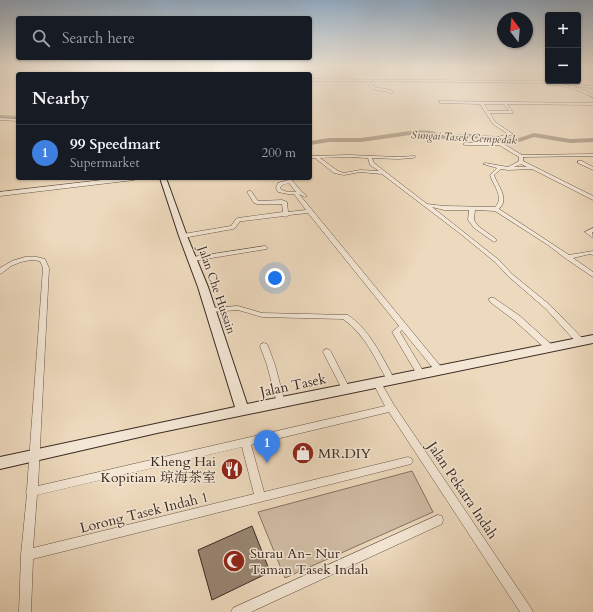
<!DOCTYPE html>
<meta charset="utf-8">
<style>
body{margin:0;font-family:Cardo,"Noto Serif SC",serif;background:#242831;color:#f1f3f6}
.controls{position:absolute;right:12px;top:12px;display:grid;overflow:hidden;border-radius:4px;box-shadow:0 1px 3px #0004}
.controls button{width:36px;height:36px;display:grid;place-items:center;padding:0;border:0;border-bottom:1px solid #363941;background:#171b24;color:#f1f3f6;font:20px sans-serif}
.compass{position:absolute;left:497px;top:12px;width:36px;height:36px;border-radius:50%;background:#171b24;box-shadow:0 1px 3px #0004;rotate:344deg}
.you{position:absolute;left:275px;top:278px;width:14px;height:14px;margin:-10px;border:3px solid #fff;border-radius:50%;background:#1a73e8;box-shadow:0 0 0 6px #1a73e833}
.badge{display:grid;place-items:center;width:26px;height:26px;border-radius:50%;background:#0f766e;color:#fff;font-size:13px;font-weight:700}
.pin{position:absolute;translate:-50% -33px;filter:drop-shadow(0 1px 2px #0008)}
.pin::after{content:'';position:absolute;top:21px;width:14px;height:12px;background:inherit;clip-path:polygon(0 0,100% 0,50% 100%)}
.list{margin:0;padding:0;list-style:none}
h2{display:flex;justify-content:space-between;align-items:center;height:52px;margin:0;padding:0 16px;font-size:17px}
h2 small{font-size:13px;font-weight:400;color:#9ea1a6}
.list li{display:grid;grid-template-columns:26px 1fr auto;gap:12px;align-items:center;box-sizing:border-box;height:56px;padding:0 16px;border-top:1px solid #363941}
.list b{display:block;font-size:15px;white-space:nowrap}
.list p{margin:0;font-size:13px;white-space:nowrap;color:#9ea1a6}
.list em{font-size:13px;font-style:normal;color:#9ea1a6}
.icon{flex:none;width:22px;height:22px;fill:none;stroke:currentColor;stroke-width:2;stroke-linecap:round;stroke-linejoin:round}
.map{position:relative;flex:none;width:593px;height:612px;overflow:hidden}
.search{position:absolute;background:#171b24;box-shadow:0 1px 3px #0004;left:16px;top:16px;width:296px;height:44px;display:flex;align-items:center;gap:10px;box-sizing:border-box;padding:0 14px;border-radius:4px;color:#9ea1a6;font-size:15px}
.panel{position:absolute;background:#171b24;box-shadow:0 1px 3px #0004;left:16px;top:72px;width:296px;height:108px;border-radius:4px}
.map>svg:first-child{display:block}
</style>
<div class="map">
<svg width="593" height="612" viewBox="0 0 593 612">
<rect width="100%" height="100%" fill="#edd9bd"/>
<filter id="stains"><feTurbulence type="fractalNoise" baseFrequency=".005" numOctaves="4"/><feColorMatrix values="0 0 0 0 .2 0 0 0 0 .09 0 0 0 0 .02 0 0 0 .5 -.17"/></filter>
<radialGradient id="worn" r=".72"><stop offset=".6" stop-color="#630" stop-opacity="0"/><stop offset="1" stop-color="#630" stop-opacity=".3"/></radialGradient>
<!-- green -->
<path fill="#cfbba3" stroke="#857262" d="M412,471L433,512L285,578L258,512Z"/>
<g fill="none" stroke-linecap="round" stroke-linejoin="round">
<!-- stream -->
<path stroke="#81705f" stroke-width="1" d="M587,94L593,98"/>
<!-- river -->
<path fill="#b09e88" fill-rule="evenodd" d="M0,115L18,116V120L0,119Z
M417,130L432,131L443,135L469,134L519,138L534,133L570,139L593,138V142L570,143L534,137L519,142L469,138L442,139L431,135L417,134L361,142H329L310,145V141L329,138H361Z"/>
</g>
<!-- building -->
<path fill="#988573" stroke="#3b2a22" d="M252,526L270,572L212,600L198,550Z"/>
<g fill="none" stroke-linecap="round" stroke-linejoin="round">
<!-- minor casing -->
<g stroke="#685649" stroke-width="1">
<path id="minor" d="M548,67V69L546,67Z
M310,79L536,81C556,82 575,85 593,95V97L572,88L543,83L369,81L374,87L391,90L393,93L391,94L389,92L372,89L366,81H310Z
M576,85L593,86V88L577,87Z
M439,101L593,103V105L507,104L513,113H490L495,122L513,134L501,139L502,143L522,155L593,154V156L523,157V161L593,196V200L532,169L508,170L501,169L494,175C498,186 510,199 499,209L569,255L593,251V255L590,254L573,258L593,272V277L565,258L548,245L495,211L475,210L474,220L478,226L496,239L497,240L494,242L474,228L468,220L469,210H444L432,207L499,260L512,274L550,305L583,339L584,341L583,343H577L546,309L508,276L495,262L462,235L382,174L360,172L344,175L334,173L315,158H310V156L349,155L398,157L415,156V157L413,158L398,159L372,158L374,163L427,204L444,206L495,207C505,198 493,185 490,175L497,168L483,164L485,163L508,167L519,161V157L499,145H465L463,144L465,143H498V137L508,134L493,124L480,104L440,103ZM484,104H504L509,111H488ZM349,157L368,158L370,165L379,171L360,170L344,173L338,171L320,158ZM521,164L527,167H514Z
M0,118L18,119V121L0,120Z
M578,161H582L593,167V170L578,163Z
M286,178H290L302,192L307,196L305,197L299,194L442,368L443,370L442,372L439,373L436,372L402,330L400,332L425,374L424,376L421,377L418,376L392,332L399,326L308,213L289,215L286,217L284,216L243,221H240L235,228L233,229L183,238L180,236L183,234L231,226L236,219L238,218L283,212L282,204H257L254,203L247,192L249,191H251L258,201H259L282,200L287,202L288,212L306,210L294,194H288L278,192L276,188L278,183L288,180ZM289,183L296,192H288L282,190L280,188L282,185Z
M593,228V232H592L593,238L585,232Z
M265,246L267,247V249L193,261L190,259L193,257Z
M25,257H37L45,259L49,268L38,486L385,406L373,383L374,381L377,380L380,381L394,405L531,608L533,612H520L389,412L251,445L264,492L408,457L411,458L413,461L411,464L33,559L31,612H19L21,555L27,494L26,492L27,489L43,268L40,261L31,260L21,262L11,266L2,273L0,274V268L12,261ZM242,447L254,494L33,548L37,495Z
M490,298H494L520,316L553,346L554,348L553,350H547L514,320L490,302L489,300Z
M238,306L262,313L348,315C370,330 382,357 395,380L394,382L391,383L388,382C376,360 365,334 343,319L262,317L238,310L211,312L207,310L211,308Z
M264,343L267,344L268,346L275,365L285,403L284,405L281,406L278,405L277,403L267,365L260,346L261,344Z
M327,349L330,350L331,352L350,389L349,391L346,392L343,391L342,389L323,352L324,350Z
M438,515L442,516L443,520L442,524L251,612H231L233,608Z"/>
</g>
<!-- tertiary casing -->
<g stroke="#685649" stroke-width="1">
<path id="tertiary" d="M119,178H137L134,180L0,196V192Z"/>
</g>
<!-- secondary casing -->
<g stroke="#3b2a22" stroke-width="2">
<path id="secondary" d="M209,67H213L209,74H205Z
M160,178H166L187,236L208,287L247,404L593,335V343L157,433L0,469V457L235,407L198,287L179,236Z"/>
</g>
<!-- minor -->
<use href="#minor" fill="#f3e6d4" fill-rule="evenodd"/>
<!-- tertiary -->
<use href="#tertiary" fill="#f3e6d4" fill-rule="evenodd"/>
<!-- secondary -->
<use href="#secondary" fill="#f3e6d4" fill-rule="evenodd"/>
</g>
<!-- sky -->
<linearGradient id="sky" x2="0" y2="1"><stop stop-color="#91abc2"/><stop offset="0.44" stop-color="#f7eee1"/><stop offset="1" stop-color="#f7eee1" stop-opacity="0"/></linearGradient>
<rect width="593" height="153" fill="url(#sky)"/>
<!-- icons -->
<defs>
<g id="shop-disc" transform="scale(1.15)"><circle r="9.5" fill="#8f2418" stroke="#f3e6d4"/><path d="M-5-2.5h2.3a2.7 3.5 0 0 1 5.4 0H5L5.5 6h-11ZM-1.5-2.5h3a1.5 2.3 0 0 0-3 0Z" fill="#fff"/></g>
<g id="restaurant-disc" transform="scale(1.15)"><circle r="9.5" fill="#8f2418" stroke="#f3e6d4"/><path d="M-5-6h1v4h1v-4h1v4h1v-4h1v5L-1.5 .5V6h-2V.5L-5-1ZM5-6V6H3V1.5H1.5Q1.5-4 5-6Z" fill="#fff"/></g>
<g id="mosque-disc" transform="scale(1.15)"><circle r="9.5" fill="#8f2418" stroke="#f3e6d4"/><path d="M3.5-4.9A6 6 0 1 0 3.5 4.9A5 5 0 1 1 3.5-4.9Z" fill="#fff"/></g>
</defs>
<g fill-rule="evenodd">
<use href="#shop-disc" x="303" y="453"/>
<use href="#restaurant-disc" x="232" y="469"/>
<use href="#mosque-disc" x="234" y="561"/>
</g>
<g text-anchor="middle" stroke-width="3" stroke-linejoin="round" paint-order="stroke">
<!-- far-water labels -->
<g font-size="11" font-style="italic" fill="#5e4d41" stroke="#f3e6d4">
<text transform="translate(464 137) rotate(3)" y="4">Sungai Tasek Cempedak</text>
</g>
<!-- street labels -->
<g font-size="12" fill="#3b2a22" stroke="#f3e6d4">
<text transform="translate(217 290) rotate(71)" y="4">Jalan Che Hussain</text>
</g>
<!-- near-street labels -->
<g font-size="14" fill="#3b2a22" stroke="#f3e6d4">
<text transform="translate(293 385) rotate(-12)" y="5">Jalan Tasek</text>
<text transform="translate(463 490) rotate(56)" y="5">Jalan Pekatra Indah</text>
<text transform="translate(144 512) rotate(-14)" y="5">Lorong Tasek Indah 1</text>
</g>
<!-- near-poi labels -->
<g font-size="14" fill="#3b2a22" stroke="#f3e6d4" text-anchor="start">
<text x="318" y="458">MR.DIY</text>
<text x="216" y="466" text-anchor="end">Kheng Hai<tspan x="216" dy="16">Kopitiam 琼海茶室</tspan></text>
<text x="250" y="558">Surau An- Nur<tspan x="250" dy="16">Taman Tasek Indah</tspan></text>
</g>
</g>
<rect width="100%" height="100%" filter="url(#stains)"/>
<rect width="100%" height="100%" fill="url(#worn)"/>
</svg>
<div class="controls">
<button>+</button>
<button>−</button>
</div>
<svg class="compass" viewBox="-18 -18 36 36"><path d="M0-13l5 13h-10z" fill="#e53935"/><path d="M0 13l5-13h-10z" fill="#9ea1a6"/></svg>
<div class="you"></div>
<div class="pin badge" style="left:267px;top:463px;background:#3f7fe0">1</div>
<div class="search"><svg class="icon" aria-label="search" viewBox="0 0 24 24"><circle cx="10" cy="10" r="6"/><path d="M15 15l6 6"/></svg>Search here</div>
<section class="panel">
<h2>Nearby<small></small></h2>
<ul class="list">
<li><span class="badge" style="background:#3f7fe0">1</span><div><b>99 Speedmart</b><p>Supermarket</p></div><em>200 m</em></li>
</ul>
</section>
</div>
